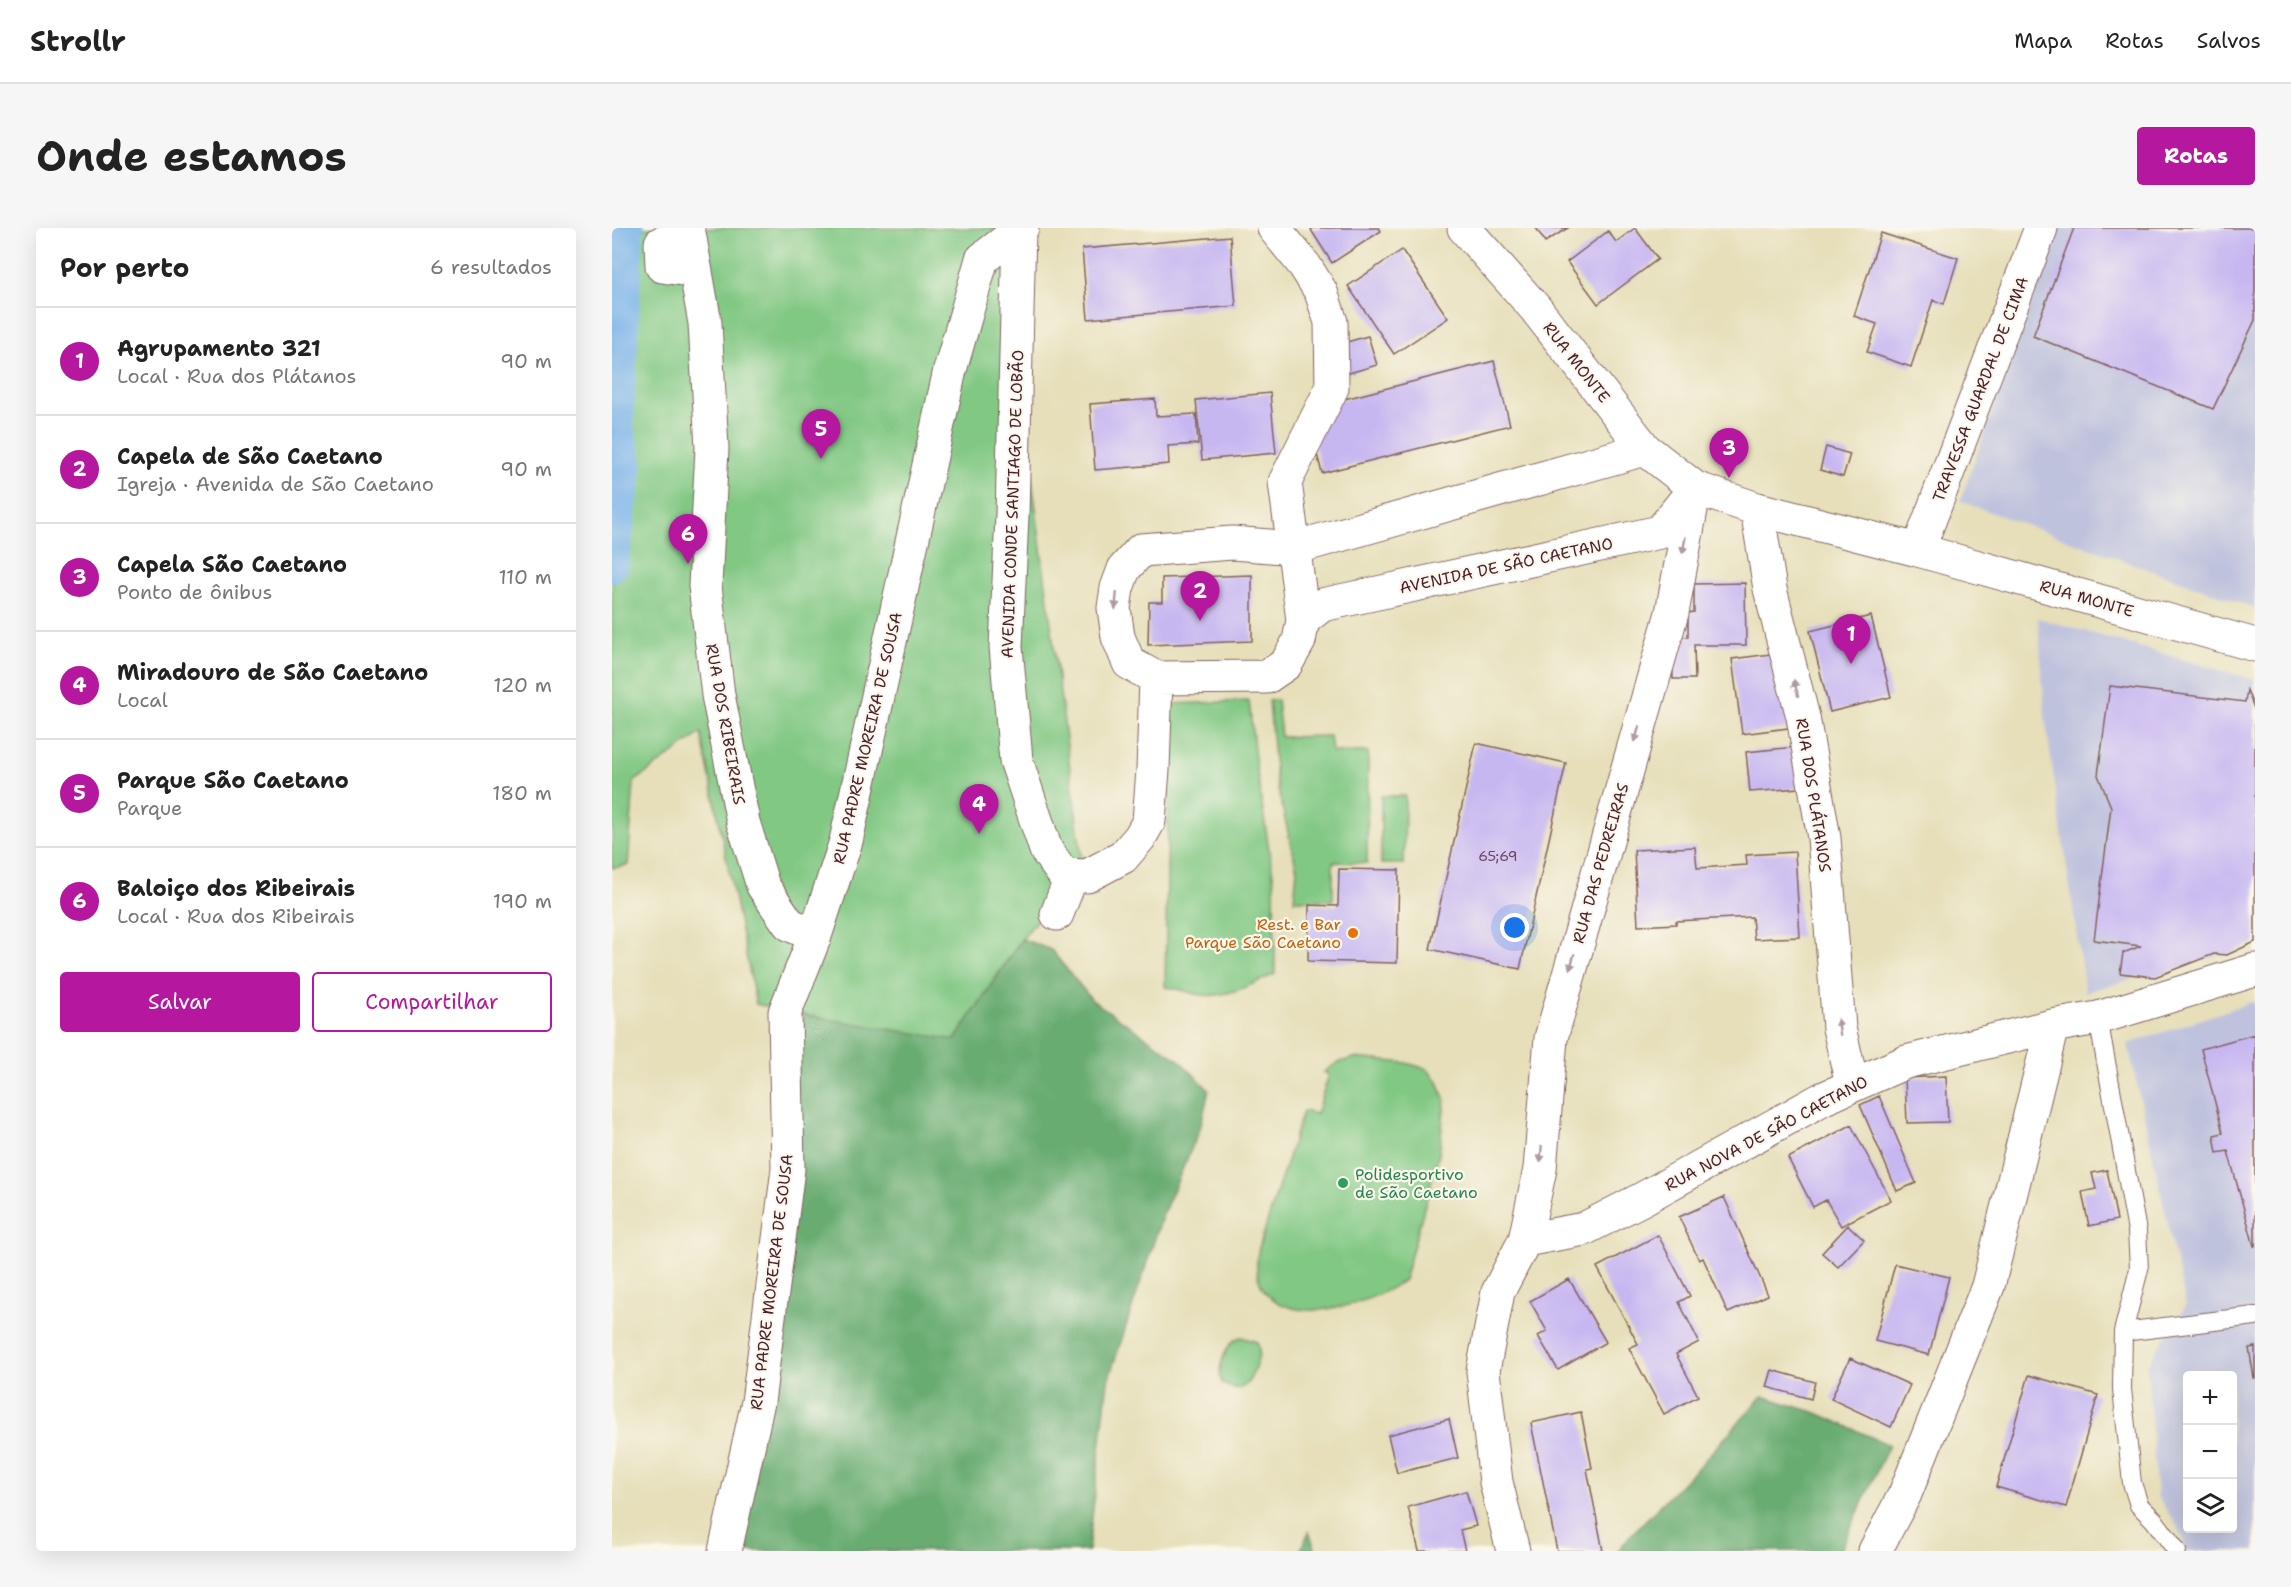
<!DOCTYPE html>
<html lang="pt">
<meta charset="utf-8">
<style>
body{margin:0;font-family:"Shantell Sans",sans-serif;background:#f6f6f6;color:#222}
.controls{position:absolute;right:18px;bottom:18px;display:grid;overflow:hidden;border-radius:6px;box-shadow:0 6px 24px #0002}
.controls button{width:54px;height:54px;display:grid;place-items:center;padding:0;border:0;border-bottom:2px solid #e0e0e0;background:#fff;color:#222;font:30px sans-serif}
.you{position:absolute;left:903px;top:700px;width:21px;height:21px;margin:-15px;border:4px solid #fff;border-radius:50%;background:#1a73e8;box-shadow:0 0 0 9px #1a73e833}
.badge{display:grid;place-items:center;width:39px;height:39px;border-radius:50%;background:#b5179e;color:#fff;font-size:20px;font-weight:700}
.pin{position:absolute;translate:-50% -50px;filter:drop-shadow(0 2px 3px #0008)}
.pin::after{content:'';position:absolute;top:32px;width:21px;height:18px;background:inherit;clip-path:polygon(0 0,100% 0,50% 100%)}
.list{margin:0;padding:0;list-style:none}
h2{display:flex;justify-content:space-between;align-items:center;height:78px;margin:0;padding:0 24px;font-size:26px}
h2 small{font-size:20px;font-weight:400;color:#767676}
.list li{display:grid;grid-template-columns:39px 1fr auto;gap:18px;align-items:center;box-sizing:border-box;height:108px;padding:0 24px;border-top:2px solid #e0e0e0}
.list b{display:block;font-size:22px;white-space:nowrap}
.list p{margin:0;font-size:20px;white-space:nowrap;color:#767676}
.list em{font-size:20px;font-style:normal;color:#767676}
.actions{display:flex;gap:12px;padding:18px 24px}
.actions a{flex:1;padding:14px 0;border:2px solid #b5179e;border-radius:6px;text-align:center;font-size:21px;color:#b5179e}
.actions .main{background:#b5179e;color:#fff}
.icon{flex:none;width:33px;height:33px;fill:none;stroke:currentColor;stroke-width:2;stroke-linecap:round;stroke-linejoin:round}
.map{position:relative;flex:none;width:1643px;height:1323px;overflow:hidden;border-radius:6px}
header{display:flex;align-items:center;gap:36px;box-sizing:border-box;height:84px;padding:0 30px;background:#fff;border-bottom:2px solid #e0e0e0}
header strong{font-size:28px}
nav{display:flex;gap:33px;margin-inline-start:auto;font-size:21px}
.intro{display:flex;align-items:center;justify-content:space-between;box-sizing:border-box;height:144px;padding:0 36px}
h1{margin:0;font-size:42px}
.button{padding:15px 27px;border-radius:6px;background:#b5179e;color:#fff;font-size:21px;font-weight:700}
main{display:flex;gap:36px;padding:0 36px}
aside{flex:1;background:#fff;border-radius:6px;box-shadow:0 6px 24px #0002}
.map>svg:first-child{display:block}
</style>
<header>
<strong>Strollr</strong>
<nav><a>Mapa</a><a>Rotas</a><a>Salvos</a></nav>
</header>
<div class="intro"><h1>Onde estamos</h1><a class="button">Rotas</a></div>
<main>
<aside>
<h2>Por perto<small>6 resultados</small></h2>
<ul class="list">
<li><span class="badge">1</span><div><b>Agrupamento 321</b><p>Local · Rua dos Plátanos</p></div><em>90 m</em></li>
<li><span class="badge">2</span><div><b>Capela de São Caetano</b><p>Igreja · Avenida de São Caetano</p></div><em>90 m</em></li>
<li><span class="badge">3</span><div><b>Capela São Caetano</b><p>Ponto de ônibus</p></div><em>110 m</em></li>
<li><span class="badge">4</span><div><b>Miradouro de São Caetano</b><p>Local</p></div><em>120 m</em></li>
<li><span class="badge">5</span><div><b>Parque São Caetano</b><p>Parque</p></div><em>180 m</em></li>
<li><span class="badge">6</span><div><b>Baloiço dos Ribeirais</b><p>Local · Rua dos Ribeirais</p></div><em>190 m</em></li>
</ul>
<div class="actions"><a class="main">Salvar</a><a>Compartilhar</a></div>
</aside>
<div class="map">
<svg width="1643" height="1323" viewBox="0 0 1643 1323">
<rect width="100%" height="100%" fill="#fbf7ec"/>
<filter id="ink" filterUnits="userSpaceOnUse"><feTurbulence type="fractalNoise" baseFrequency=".0167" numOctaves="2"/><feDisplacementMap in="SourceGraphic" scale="12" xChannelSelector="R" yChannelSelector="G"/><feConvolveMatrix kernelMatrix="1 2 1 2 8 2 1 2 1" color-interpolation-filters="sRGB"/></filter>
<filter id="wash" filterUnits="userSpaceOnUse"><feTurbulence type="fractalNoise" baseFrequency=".008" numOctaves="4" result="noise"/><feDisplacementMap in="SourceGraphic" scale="24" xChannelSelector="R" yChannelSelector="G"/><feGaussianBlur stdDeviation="1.35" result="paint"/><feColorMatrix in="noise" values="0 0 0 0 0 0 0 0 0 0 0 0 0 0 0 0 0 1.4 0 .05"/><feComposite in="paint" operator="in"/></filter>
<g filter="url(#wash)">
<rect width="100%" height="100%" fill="#e6dfba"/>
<!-- industrial -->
<path fill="#bfc2dd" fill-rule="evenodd" d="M1447,0H1643V380L1348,273Z
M1426,390L1643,452V711L1599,730L1473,764L1433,489Z
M1643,773V1323H1574L1568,1302L1545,1268L1535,1137L1574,1078L1516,816ZM1576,1148H1620V1300H1576Z"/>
<!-- green -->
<path fill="#81c883" stroke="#667457" stroke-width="1.5" d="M0,0H387L470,632L402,722L343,812L288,807L144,776L89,505L22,554L16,637L0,640Z
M665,472L669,509L718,508L720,524H756L755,635L721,634V672H682L685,642L664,553L657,473Z
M637,473L643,530L662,654L663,746C640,756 615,770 590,767C577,765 566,760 553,759L558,476Z
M769,568H793L792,636H769Z
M742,830L794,835L815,841L826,854L833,872L827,926L792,1052C760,1075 689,1098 656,1067C644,1055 643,1036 647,1020L691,883L704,886L717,847L712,844L725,835Z
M629,1109L645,1114C650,1123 646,1132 642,1142C636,1159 628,1166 610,1155C604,1142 614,1113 629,1109Z"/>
<!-- forest -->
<path fill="#68ac71" stroke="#59664e" stroke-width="1.5" d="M410,711L439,722L480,772L566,831L597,862L588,901L551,986L496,1153L476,1323H113L146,1174L173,784L343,812Z
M1150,1168L1205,1185L1277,1217L1228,1323H1006L1018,1308L1091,1234Z
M697,1304L704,1323H688Z"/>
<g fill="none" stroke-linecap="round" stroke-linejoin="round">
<!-- canal -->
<path stroke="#78b2e9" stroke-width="33" d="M0,337L14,237L5,196L15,0"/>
</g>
<g id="blocks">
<!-- building -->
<path fill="#c7b7f1" d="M702,0H767L769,3L720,35L699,2Z
M924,0H956L933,14Z
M1023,0L1046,31L986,76L955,34L996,3L1004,14Z
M1462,0H1643V92L1601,181L1421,108Z
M1269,5L1346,30L1332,76L1321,72L1299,139L1255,124L1265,96L1242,88Z
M618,8L624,78L476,91L470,21Z
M790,22L836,90L782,126L736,58Z
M756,108L765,137L730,147L721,118Z
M882,133L898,197L710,245L693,181Z
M658,165L664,225L590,232L584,172Z
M543,171L544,188L584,186L586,216L556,218L557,236L483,242L478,176Z
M1214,219L1238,226L1231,249L1208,242Z
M640,347V413L536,417L537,374H550V350Z
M1133,355L1134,417H1082L1083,451H1061L1060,410L1076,409V385L1082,384V356Z
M1259,388L1279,469L1218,484L1198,403Z
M1166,425L1176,500L1130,506L1120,431Z
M1498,458L1633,474L1635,462L1643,483V714L1615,727L1602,726L1543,749L1508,745L1511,725L1529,718L1482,712L1499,579L1486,547Z
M864,515L954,535L908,741L818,721Z
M1183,519L1187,560L1138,564L1134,524Z
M1083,619L1085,640L1135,637L1134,627L1183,624L1188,709L1142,711L1140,689L1064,693V696L1026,698L1022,622Z
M727,641L787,642L785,735L696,733L697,677L726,678Z
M1643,806V1018H1642L1616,923L1605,925L1602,907L1611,905L1589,821Z
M1334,848L1336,894L1295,895L1293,850Z
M1267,868L1304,955L1285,963L1248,877Z
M1239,897L1279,972L1229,998L1214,972L1201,979L1176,930Z
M1495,942L1505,992L1477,998L1470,964L1484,961L1480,945Z
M1112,969L1156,1067L1116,1085L1091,1030L1087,1032L1067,989Z
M1236,997L1252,1012L1226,1039L1210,1025Z
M1046,1007L1078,1068L1067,1074L1087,1114L1064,1126L1086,1168L1052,1186L1017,1120L1026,1116L985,1039Z
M1283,1036L1337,1049L1317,1127L1263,1113Z
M957,1051L994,1114L946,1142L926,1108L935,1103L918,1073Z
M1643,1119V1150H1642L1637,1120Z
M1238,1130L1298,1157L1279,1199L1219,1171Z
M1160,1142L1203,1154L1199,1171L1155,1159Z
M1417,1147L1486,1167L1454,1279L1384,1259Z
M969,1184L980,1240L975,1241L991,1323H945L919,1195Z
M837,1191L846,1230L785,1245L776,1207Z
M854,1263L864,1298L848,1302L853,1323H807L796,1279Z"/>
</g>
</g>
<g filter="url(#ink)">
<use href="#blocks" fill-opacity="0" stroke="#81625d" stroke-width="1.5"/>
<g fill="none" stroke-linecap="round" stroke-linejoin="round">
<!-- lane casing -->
<g stroke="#81625d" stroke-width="20">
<path id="lane" d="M1486,790L1525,1003L1527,1041L1511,1104L1510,1161L1520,1255L1527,1277L1542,1292L1565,1323
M1511,1104L1643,1088"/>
</g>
<!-- street casing -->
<g stroke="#81625d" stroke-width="35">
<path id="street" d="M662,0L693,38L709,64L719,94L720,160L673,254L691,392
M407,2L400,288L394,419L404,532L434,622L452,647L475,648L511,629L528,609L537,593L541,542L544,450
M84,43L50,38L49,15L77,5L93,95L100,220L93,358L106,467L131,594L151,658L177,696L203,708
M1033,221L682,320L620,315L529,322L512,341L505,360L502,380L506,409L517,435L544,450L655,449L674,436L687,413L691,392L710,377L1048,304L1083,260
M1145,281L1158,361L1191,489L1212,610L1227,800L1240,856
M1306,322L1429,0
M445,686L460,647
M913,1012L972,1001L1032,970L1210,871L1294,834L1440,798L1486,790L1643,742
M113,1323L146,1174L176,941L173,784L203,708L234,613L338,142L370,31L410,0
M901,1323L884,1254L871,1143L886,1064L913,1012L928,941L939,810L1060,385L1082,265
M1263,1323L1293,1266L1376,1058L1440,798"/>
</g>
<!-- secondary casing -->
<g stroke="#81625d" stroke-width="35">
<path id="secondary" d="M852,0L923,80L1033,221L1083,260L1145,281L1306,322L1643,417"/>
</g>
<!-- lane -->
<use href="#lane" stroke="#fff" stroke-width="18"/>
<!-- street -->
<use href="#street" stroke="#fff" stroke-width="33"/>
<!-- secondary -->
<use href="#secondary" stroke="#fff" stroke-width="33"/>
</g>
<!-- one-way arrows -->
<defs><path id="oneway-solid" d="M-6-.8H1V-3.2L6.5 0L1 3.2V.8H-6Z" transform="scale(1.5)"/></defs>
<g fill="#ae9aa0">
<use href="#oneway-solid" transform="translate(1072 317) rotate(101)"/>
<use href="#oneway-solid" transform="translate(504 373) rotate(95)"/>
<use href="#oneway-solid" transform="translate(1184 460) rotate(-105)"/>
<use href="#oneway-solid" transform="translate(1025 506) rotate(106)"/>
<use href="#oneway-solid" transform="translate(960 734) rotate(106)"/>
<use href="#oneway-solid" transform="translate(1227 799) rotate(-99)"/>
<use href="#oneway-solid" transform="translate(929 926) rotate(95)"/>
</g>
</g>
<!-- markers -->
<circle fill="#e8710a" stroke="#fbf7ec" stroke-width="2" cx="741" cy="705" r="6"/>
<circle fill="#2e9e5b" stroke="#fbf7ec" stroke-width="2" cx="731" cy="955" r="6"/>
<g text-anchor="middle" stroke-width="4.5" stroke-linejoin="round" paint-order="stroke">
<!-- number labels -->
<g font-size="14" fill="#69455c">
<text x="886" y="633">65;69</text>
</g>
<!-- street labels -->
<g font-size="16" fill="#4a1f2b" stroke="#fbf7ec">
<text transform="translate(965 134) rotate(52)" y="6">RUA MONTE</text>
<text transform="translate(1368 161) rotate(-69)" y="6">TRAVESSA GUARDAL DE CIMA</text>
<text transform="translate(400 276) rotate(-88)" y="6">AVENIDA CONDE SANTIAGO DE LOBÃO</text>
<text transform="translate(894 337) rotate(-12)" y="6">AVENIDA DE SÃO CAETANO</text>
<text transform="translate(1475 370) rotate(16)" y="6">RUA MONTE</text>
<text transform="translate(114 496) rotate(80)" y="6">RUA DOS RIBEIRAIS</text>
<text transform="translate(255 510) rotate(-77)" y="6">RUA PADRE MOREIRA DE SOUSA</text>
<text transform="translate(1202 567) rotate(81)" y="6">RUA DOS PLÁTANOS</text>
<text transform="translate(988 635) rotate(-74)" y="6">RUA DAS PEDREIRAS</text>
<text transform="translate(1154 905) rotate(-28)" y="6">RUA NOVA DE SÃO CAETANO</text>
<text transform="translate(159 1054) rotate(-83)" y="6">RUA PADRE MOREIRA DE SOUSA</text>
</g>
<!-- food labels -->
<g font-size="16" fill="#c56008" stroke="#fbf7ec" text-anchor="end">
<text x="729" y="702">Rest. e Bar<tspan x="729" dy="18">Parque São Caetano</tspan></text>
</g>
<!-- leisure labels -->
<g font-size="16" fill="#27864d" stroke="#fbf7ec" text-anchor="start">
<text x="743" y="952">Polidesportivo<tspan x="743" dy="18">de São Caetano</tspan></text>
</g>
</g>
</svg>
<div class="controls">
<button>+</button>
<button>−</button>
<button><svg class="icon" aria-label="layers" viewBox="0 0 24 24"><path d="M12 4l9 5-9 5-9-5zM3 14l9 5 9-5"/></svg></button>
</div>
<div class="you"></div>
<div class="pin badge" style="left:1239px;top:436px">1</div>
<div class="pin badge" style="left:588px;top:393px">2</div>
<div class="pin badge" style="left:1117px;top:250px">3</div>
<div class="pin badge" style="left:367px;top:606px">4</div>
<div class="pin badge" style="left:209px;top:231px">5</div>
<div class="pin badge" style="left:76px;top:336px">6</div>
</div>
</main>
